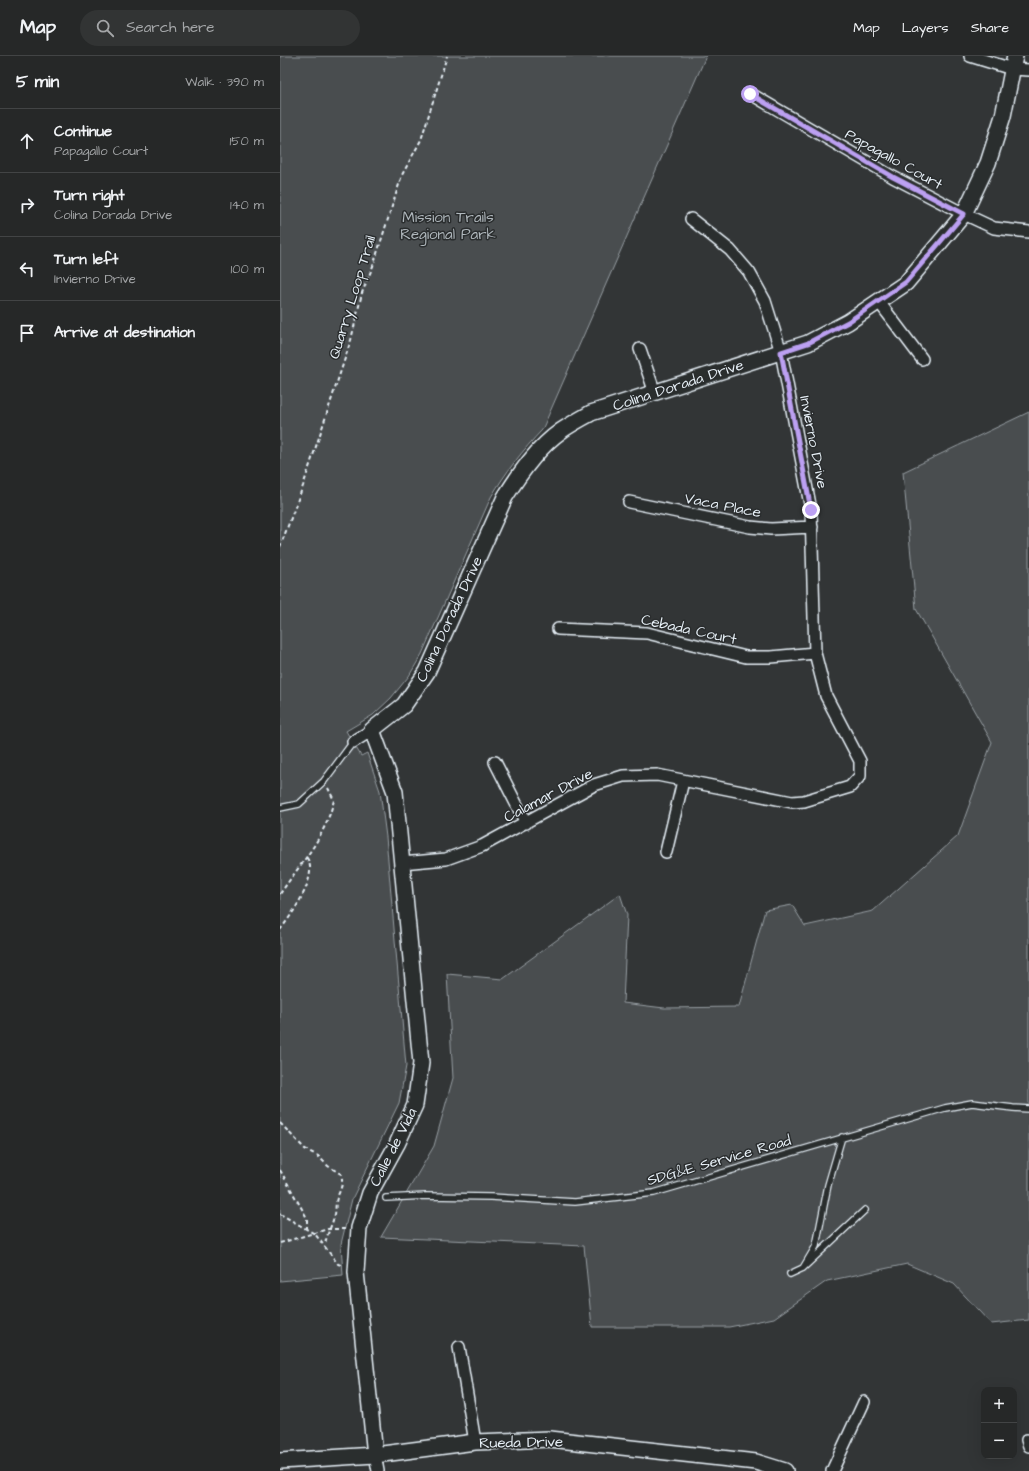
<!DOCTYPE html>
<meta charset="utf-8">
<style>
body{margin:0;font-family:"Architects Daughter",sans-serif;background:#323434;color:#f1f3f6}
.controls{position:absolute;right:12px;bottom:12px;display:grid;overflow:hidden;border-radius:8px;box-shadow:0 4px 16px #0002}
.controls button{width:36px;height:36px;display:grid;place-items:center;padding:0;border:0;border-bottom:1px solid #424445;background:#262828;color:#f1f3f6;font:20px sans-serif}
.stop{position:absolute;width:12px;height:12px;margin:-9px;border:3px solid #bca0f2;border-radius:50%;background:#fff}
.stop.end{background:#bca0f2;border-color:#fff;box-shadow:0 1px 4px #0008}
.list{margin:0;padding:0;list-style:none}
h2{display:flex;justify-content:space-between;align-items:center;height:52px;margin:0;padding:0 16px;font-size:17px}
h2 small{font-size:13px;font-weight:400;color:#a4a6a8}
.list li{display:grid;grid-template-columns:26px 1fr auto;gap:12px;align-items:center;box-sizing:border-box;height:64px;padding:0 16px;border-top:1px solid #424445}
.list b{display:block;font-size:15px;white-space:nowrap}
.list p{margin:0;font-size:13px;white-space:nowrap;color:#a4a6a8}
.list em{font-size:13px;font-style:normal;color:#a4a6a8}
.icon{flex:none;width:22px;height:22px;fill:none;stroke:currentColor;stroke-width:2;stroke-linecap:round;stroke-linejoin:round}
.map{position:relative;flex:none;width:749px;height:1415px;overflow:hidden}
header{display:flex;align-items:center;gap:24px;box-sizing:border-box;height:56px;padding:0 20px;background:#262828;border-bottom:1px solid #424445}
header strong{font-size:19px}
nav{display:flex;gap:22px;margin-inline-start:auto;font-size:14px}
.search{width:280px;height:36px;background:#323434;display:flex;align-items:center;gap:10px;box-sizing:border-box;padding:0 14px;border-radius:22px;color:#a4a6a8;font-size:15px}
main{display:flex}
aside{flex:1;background:#262828}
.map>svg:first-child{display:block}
</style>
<header>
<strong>Map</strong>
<div class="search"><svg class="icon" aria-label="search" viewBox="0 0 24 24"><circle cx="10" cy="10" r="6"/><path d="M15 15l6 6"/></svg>Search here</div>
<nav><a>Map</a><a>Layers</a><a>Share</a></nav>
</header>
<main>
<aside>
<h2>5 min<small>Walk · 390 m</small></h2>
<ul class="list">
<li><svg class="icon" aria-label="ahead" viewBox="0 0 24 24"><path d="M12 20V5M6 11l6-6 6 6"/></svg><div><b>Continue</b><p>Papagallo Court</p></div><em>150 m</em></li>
<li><svg class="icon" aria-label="right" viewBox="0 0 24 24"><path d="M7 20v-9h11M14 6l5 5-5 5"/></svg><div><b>Turn right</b><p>Colina Dorada Drive</p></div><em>140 m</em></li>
<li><svg class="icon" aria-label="left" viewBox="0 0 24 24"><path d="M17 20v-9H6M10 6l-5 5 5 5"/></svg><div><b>Turn left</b><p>Invierno Drive</p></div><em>100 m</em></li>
<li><svg class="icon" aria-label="arrive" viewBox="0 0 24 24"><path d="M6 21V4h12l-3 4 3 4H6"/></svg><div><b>Arrive at destination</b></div></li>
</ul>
</aside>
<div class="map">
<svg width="749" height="1415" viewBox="0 0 749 1415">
<rect width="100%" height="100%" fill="#323536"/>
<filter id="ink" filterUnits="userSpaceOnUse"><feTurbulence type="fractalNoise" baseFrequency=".025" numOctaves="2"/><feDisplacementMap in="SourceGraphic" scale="8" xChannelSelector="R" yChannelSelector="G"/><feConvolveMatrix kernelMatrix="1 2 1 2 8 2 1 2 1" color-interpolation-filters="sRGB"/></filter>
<g filter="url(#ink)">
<!-- green -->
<path fill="#494d4f" stroke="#989fa4" d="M0,0H426L262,374C242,395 226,416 211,441L142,598L129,620L111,642L93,659L66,675L81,700L87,697L100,735L106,781L126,1010L119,1047L72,1143L61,1188L63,1219L0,1225Z
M749,356V1264L711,1268L674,1228L627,1208L547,1225L494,1262L449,1271H312L304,1190L101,1181L154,1090L173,1022L167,918L223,923L340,838L347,859L343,947L384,952L459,951L485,854L512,849L525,870L593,855L678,780L712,686L636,553L623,416Z"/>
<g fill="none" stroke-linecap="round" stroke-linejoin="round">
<!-- lane casing -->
<g stroke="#e8f1f8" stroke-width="8">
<path id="lane" d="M0,752L19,748L44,725L73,686
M106,1142L147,1140L211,1141L295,1146L374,1137L665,1052L692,1047L733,1052L749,1053
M523,1212L536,1190L548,1129L562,1081
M510,1218L523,1212L585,1154"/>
</g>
<!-- street casing -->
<g stroke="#e8f1f8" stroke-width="14">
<path id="street" d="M690,0L732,13L749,14
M471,38L613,121L684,158L714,172L749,176
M599,246L642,303
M360,293L375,337
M349,446L470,471L491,473L532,471
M278,573L367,577L466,601H491L535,597
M73,686L92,674
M215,706L246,767
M386,796L403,725
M122,807L166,803L202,790L314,729L343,720L377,719L512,746L524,745L570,731L580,720V705L546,640L535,597L531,454L501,296L485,245L469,216L450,194L411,163
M179,1291L195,1386
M747,1384L749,1390
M95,1399L98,1415
M552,1415L584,1346"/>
</g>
<!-- secondary casing -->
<g stroke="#e8f1f8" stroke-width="18">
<path id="secondary" d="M95,1399L76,1216L79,1172L90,1137L117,1088L135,1049L141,1007L115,736L92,674L124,649L147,616L225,441C240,417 258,391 281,375C291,368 301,363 311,357L528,287L568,266L626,227L684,158L708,107L723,60L735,0
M0,1405L95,1399L195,1386L270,1383L476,1406L505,1415"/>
</g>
<!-- path -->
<path stroke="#e8f1f8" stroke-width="2" stroke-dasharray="4 3" stroke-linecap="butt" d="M0,491L23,430L71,284L82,237L93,210L122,119L141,84L167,0
M0,838C22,805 44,784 54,744L48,732
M0,874C11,860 41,818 26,801
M0,1067L25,1093L38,1100L48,1110L61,1118C64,1128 60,1134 57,1142C55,1148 56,1153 55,1158C52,1169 47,1178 45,1188
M0,1114L27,1162V1172
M0,1158L35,1178L58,1208L61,1209
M0,1187L48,1173H68"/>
<!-- lane -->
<use href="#lane" stroke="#2a2d2e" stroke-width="5.5"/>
<!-- street -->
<use href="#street" stroke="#2a2d2e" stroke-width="11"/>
<!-- secondary -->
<use href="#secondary" stroke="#2a2d2e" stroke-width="15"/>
</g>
</g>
<g fill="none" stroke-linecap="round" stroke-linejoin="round" filter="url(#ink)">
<!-- route -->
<path stroke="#bca0f2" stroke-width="5" d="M470,38L613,121L684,158L626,226L568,266L528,287L501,296L531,454"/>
</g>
<g text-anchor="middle" stroke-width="3" stroke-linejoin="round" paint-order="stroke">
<!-- street labels -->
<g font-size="15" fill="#e8f1f8" stroke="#2a2d2e">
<text transform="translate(614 103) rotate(29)" y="5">Papagallo Court</text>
<text transform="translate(72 241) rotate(-73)" y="5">Quarry Loop Trail</text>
<text transform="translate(398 329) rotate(-18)" y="5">Colina Dorada Drive</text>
<text transform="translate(534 386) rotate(79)" y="5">Invierno Drive</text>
<text transform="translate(443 449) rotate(11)" y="5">Vaca Place</text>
<text transform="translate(169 563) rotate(-65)" y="5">Colina Dorada Drive</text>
<text transform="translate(409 573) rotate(12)" y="5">Cebada Court</text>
<text transform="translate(268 739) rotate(-28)" y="5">Calamar Drive</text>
<text transform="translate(113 1091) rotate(-63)" y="5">Calle de Vida</text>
<text transform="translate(439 1104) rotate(-16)" y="5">SDG&amp;E Service Road</text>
<text transform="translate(241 1386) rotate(-1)" y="5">Rueda Drive</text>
</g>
<!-- park labels -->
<g font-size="15" fill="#b0b8bd" stroke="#2a2d2e">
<text x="168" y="166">Mission Trails<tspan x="168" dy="17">Regional Park</tspan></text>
</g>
</g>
</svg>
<div class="controls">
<button>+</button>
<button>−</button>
</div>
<div class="stop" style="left:470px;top:38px"></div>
<div class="stop end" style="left:531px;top:454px"></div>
</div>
</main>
